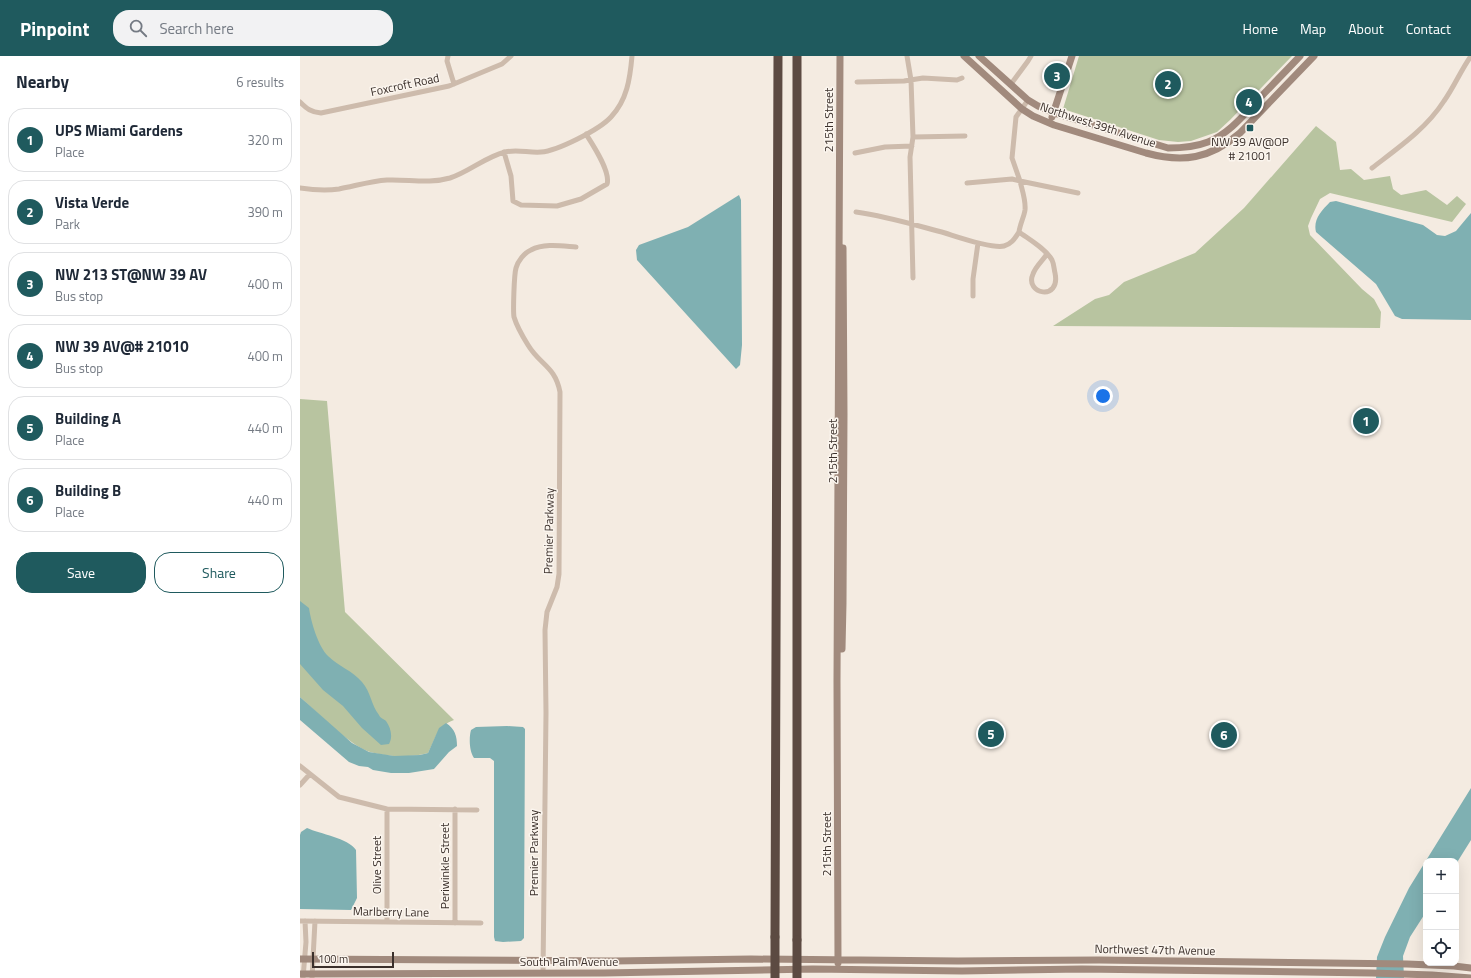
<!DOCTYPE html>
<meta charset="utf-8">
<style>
body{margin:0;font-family:"Titillium Web",sans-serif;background:#f2f2f3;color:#1f2937}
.controls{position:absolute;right:12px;bottom:12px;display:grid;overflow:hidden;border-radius:8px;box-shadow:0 4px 16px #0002}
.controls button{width:36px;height:36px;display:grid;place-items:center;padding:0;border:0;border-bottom:1px solid #e0e1e3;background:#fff;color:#1f2937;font:20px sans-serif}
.scale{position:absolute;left:12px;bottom:10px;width:82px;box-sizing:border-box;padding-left:4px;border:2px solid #3b302b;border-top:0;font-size:11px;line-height:14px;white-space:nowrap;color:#3b302b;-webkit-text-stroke:3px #fbf5ee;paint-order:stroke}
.you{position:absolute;left:803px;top:340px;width:14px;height:14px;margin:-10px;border:3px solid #fff;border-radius:50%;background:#1a73e8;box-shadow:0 0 0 6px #1a73e833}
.badge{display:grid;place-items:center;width:26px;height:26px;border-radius:50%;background:#1f5a5e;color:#fff;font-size:13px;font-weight:700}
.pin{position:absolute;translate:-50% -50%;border:2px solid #fff;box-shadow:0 1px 4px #0006}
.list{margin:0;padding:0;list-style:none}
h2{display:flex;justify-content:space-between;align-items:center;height:52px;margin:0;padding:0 16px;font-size:17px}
h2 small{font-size:13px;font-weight:400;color:#747a83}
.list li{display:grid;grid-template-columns:26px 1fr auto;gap:12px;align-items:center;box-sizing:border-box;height:64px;margin:0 8px 8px;padding:0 8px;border:1px solid #e0e1e3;border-radius:16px}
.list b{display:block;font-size:15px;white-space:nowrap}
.list p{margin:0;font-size:13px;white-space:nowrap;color:#747a83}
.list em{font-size:13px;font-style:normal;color:#747a83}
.actions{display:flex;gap:8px;padding:12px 16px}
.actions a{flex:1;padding:9px 0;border:1px solid #1f5a5e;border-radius:16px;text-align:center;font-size:14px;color:#1f5a5e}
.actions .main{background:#1f5a5e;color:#fff}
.icon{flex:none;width:22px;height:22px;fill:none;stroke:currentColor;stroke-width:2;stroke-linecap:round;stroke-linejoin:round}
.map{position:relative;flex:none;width:1171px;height:922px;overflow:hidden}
header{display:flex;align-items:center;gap:24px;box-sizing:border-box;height:56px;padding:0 20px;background:#1f5a5e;color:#fff}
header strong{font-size:19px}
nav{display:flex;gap:22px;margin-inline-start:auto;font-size:14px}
.search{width:280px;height:36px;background:#f2f2f3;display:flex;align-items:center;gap:10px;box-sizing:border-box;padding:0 14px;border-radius:16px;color:#747a83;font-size:15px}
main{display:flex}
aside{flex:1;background:#fff}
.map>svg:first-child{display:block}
</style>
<header>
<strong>Pinpoint</strong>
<div class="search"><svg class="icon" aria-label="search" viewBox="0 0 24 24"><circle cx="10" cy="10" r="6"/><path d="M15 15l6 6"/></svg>Search here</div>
<nav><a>Home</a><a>Map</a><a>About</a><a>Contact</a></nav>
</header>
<main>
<aside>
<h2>Nearby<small>6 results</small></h2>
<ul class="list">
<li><span class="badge">1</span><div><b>UPS Miami Gardens</b><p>Place</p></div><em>320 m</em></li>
<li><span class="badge">2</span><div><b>Vista Verde</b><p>Park</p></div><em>390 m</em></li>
<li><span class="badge">3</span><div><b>NW 213 ST@NW 39 AV</b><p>Bus stop</p></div><em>400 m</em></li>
<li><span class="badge">4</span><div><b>NW 39 AV@# 21010</b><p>Bus stop</p></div><em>400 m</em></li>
<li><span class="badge">5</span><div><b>Building A</b><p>Place</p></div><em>440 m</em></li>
<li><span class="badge">6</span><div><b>Building B</b><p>Place</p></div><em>440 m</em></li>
</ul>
<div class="actions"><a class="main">Save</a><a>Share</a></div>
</aside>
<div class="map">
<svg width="1171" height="922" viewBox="0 0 1171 922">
<rect width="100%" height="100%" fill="#f4ebe1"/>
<!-- green -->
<path fill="#b8c4a0" d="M779,0H992L930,64L917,76L891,85L878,86L859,84L763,53Z
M1016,70L1036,86L1040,114L1051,113L1064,124L1090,120L1093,133L1101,139L1126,134L1147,149L1157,140L1166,148L1152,166L1030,137L1020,143L1011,162L1008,170L1010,179L1062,233L1074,243L1081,256L1080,272L753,270L795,243L809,239L824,226L895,197L944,152Z
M0,343L27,345L45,556L154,664C137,670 136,682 128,697C110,702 88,701 70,696C50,690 17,656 0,641Z"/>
<!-- water -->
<path fill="#7fb0b2" d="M439,139L441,144L442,289L440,309L436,313L337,204L336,194L339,189L388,171Z
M1036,145L1123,169L1137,179L1145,180L1156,175L1171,157V264L1102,263L1095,260L1076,228L1016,176C1013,164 1021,155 1030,146Z
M0,545L9,552C11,566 18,590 28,600C38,610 53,615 62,626C71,636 71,649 79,659C80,662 84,663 86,665C91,672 93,681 89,688L81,689L62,672L43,650L23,634L0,608Z
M0,641L52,687L69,696L94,700L120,699L128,697L139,672L146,667C155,673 157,680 157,690L149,696L134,713L109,717H91L73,714L68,711L59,710L49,706L0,664Z
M207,670L223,671L225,673L224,876V882L221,885L203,886L195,885L194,881V705L190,702H174C169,695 169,681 171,674L176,671Z
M1171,732V784L1156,808V805H1126V856L1110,881L1103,900L1104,922H1076L1077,901L1085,881L1109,832Z
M7,772C20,778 48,782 56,794L57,842L51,854L0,853V779L1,776Z"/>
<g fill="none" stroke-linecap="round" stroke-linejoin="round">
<!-- street -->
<path stroke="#cdbbac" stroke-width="5" d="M148,0L147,5L154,28
M607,0L611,24L613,81L610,101L613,222
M557,26L604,25L623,22L657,24L662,22
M711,28L728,5L731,0
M728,44L716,61L712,102L720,125L778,137
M0,46C7,53 11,56 21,57L149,30L202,8L211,0
M613,81L665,80
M204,96L211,120L213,145L221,149L257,150L281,143L307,128C311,116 293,89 286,78
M555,97L585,91L612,90
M1072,112C1098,92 1126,73 1144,45C1154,31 1161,14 1171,0
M667,127L712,123L720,125C722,134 726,144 725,154C724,161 720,168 719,176C730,184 746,193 752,204C754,208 754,213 755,217C761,246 724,238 733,218C735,211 743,204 747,198
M0,132C13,134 26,135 39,133C55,130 71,125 87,124C108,123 129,128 150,122C169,116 185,101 205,96C217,93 229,97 241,96C257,95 299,74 311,61C327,44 330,23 332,0
M556,156C586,160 615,169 645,177C658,181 692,193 704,190C712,188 715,182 719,176
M673,240V223L678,187
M0,710L39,741L87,753L177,754
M0,729L10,718
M155,753V867
M0,865L181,867
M87,865V753
M243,917L246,657L245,574L247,556L257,531L259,518L260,336C255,310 240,309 228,289C223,281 217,271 214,261C213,255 214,219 216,212C218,205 224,197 231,194C244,187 262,190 276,191
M3,922L6,886L5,865
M12,922L15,865"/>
<!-- secondary -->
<path stroke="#a18a7d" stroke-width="7" d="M664,0L722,53L733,60L754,69L846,97C883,107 910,103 940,77L1014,0
M679,0L728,44L738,50L754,57L868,92C882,92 895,91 908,86C928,78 943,60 957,45C971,30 986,15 1000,0
M752,61L772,0
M542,593L543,547L544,358L543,192
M0,903L313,905L451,903L658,905L799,904L1107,908L1154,910L1171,912
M538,907L537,626L540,0
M0,918L304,917L513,913L662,915L782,913L1072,917L1132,919L1171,922"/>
<!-- highway -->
<path stroke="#5c4a42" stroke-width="9" d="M497,0V884
M475,881L478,0"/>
<!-- highway-bridge -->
<path stroke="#5c4a42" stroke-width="9" d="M497,884V922
M475,922V881"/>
</g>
<!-- markers -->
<rect fill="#1f5a5e" stroke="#fbf5ee" stroke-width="1.5" x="946" y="68" width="8" height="8" rx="2"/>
<g text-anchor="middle" stroke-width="3" stroke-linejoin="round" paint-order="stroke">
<!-- street labels -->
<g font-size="12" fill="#3b302b" stroke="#fbf5ee">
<text transform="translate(105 29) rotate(-12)" y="4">Foxcroft Road</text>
<text transform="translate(529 64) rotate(-90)" y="4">215th Street</text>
<text transform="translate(798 69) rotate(18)" y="4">Northwest 39th Avenue</text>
<text transform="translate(533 395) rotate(-90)" y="4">215th Street</text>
<text transform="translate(249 475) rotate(-89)" y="4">Premier Parkway</text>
<text transform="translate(527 788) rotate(-90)" y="4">215th Street</text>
<text transform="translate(234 797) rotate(-90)" y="4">Premier Parkway</text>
<text transform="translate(77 809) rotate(-90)" y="4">Olive Street</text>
<text transform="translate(145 810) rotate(-90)" y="4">Periwinkle Street</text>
<text transform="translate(91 856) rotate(1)" y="4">Marlberry Lane</text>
<text transform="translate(855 894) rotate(1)" y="4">Northwest 47th Avenue</text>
<text x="269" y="910">South Palm Avenue</text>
</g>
<!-- poi labels -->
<g font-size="12" fill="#3b302b" stroke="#fbf5ee">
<text x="950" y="90">NW 39 AV@OP<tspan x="950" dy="14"># 21001</tspan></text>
</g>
</g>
</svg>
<div class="controls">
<button>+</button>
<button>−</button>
<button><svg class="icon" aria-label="locate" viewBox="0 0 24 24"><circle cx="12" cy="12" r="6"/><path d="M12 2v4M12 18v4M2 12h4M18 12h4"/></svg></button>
</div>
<div class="scale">100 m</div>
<div class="you"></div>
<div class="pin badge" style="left:1066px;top:365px">1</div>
<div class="pin badge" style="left:868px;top:28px">2</div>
<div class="pin badge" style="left:757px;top:20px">3</div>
<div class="pin badge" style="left:949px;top:46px">4</div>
<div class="pin badge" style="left:691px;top:678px">5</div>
<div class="pin badge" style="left:924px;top:679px">6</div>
</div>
</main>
